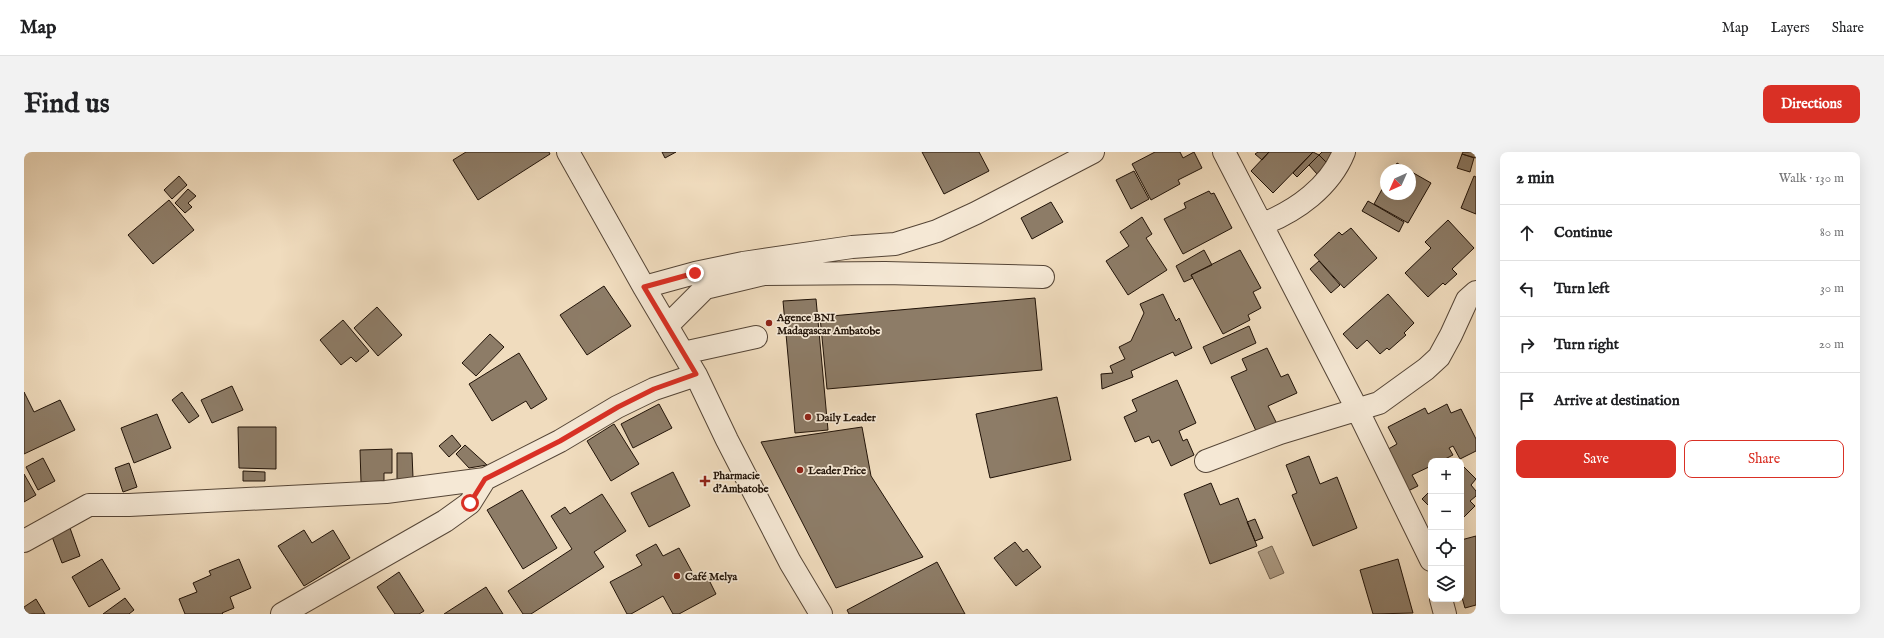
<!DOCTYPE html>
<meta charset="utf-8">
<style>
body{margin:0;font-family:"IM FELL English",serif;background:#f2f2f2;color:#202124}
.controls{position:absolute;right:12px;bottom:12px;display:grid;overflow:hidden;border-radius:8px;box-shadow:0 4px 16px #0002}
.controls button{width:36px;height:36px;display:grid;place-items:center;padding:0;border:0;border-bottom:1px solid #e0e0e0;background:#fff;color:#202124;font:20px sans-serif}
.compass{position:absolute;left:1356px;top:12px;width:36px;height:36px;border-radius:50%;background:#fff;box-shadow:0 4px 16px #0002;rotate:225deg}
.stop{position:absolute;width:12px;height:12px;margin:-9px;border:3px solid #d93025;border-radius:50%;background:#fff}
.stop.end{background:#d93025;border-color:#fff;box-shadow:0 1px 4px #0008}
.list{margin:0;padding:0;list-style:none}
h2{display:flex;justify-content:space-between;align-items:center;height:52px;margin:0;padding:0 16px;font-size:17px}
h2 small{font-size:13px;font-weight:400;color:#757577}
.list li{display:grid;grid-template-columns:26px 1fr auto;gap:12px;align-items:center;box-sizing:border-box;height:56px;padding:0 16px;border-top:1px solid #e0e0e0}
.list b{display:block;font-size:15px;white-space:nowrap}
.list em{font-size:13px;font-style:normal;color:#757577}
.actions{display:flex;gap:8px;padding:12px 16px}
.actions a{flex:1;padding:9px 0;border:1px solid #d93025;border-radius:8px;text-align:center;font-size:14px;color:#d93025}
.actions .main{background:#d93025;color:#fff}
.icon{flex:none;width:22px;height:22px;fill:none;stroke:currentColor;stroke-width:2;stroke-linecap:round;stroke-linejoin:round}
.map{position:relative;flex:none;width:1452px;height:462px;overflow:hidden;border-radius:8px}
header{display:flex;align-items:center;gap:24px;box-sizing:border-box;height:56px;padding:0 20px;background:#fff;border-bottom:1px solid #e0e0e0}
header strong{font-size:19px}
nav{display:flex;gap:22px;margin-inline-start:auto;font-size:14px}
.intro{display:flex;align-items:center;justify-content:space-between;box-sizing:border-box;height:96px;padding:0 24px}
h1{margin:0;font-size:28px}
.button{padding:10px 18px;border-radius:8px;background:#d93025;color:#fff;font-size:14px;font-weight:700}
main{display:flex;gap:24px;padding:0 24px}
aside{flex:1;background:#fff;border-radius:8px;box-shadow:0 4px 16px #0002}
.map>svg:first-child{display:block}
</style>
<header>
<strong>Map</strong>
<nav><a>Map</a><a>Layers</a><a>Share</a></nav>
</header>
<div class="intro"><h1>Find us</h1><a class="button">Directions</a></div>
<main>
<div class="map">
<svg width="1452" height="462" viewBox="0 0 1452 462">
<rect width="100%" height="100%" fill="#f0dcbe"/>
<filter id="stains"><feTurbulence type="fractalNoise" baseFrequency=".005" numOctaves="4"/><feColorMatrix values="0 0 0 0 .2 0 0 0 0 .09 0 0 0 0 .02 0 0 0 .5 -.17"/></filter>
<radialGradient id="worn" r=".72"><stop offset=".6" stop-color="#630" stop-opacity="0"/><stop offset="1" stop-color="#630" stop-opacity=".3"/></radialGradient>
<!-- water -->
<path fill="#aa9880" stroke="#736350" d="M1248,394L1260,421L1246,427L1234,400Z"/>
<!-- building -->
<path fill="#8d7c67" stroke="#211308" d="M442,0H525L526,2L454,48L429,8Z
M638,0H652L641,6Z
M898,0H955L965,19L920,42Z
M1131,0H1156L1159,6L1170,0L1178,16L1154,28L1156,32L1127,48L1108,12Z
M1234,0H1245L1238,8L1231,2Z
M1245,0H1289L1249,41L1227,19Z
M1289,0L1295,3L1273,25L1269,21Z
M1298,0H1311L1303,11L1295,3Z
M1439,0H1452V6L1438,2Z
M1438,2L1450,6L1446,20L1433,16Z
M1295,3L1303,11L1293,22L1285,13Z
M1373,11L1385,18H1369Z
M1110,19L1125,47L1107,57L1092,28Z
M1386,19L1407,31L1384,71L1350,52L1362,30V42H1386Z
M155,24L163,33L148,47L140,38Z
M1450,24L1452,25V62L1437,56Z
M164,37L172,44L164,51L168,55L161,61L151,51Z
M1185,39L1187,42L1190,41L1208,76L1159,102L1140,67L1162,56L1160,51Z
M145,48L170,78L129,112L104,83Z
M1344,49L1380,70L1375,80L1338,59Z
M1027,50L1039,70L1008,87L997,66Z
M1118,65L1128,82L1122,86L1143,118L1104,143L1082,109L1105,94L1096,80Z
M1424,68L1450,96L1428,117L1433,122L1421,133L1419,131L1404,145L1381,121L1407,96L1401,90Z
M1327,76L1353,106L1320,136L1290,103L1315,80L1318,83Z
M1180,98L1188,113L1167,123L1169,126L1160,130L1152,114Z
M1216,98L1237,136L1229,140L1237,156L1224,163L1226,168L1199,182L1167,123Z
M1295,109L1316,133L1307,141L1286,117Z
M580,134L607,174L563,203L536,163Z
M1139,142L1152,169L1155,166L1168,196L1151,204L1149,200L1107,219L1109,225L1078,237L1077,222L1089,221L1086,214L1101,207L1095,195L1107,189L1120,161L1116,152Z
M1364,142L1390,171L1380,181L1382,183L1365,198L1363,196L1356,202L1343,188L1333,197L1319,182Z
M1011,146L1018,218L803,237L796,165Z
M792,147L804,278L771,281L759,149Z
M353,155L378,183L354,204L330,176Z
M319,168L345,199L332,210L327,205L317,213L296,188Z
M1225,174L1232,191L1187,212L1179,195Z
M466,182L480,195L452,224L438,211Z
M1243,196L1257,225L1264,222L1273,241L1244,254L1253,272L1233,281L1207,225L1223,218L1218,207Z
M495,201L523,247L507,257L502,249L468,269L445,232Z
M1153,228L1172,271L1155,279L1159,289L1163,287L1170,303L1147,314L1135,288L1128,291L1125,284L1111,290L1100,265L1113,259L1108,248Z
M208,234L219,258L188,271L177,248Z
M0,240L10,260L36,248L51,278L0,302Z
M158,240L175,264L165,271L148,248Z
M1033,245L1047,308L966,326L952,262Z
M635,252L648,276L609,296L597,272Z
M1423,252L1427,261L1437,257L1452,287V299L1436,307L1429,294L1425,296L1429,303L1417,309H1407V314L1388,323L1394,334L1382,340L1361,299L1373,292L1364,275L1401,256L1404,262Z
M133,262L147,296L110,311L97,276Z
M590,272L615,312L587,329L563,289Z
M214,275H252V317L215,316Z
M838,275L847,324L899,405L812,436L737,290Z
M428,283L437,294L425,305L415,294Z
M441,293L463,313L445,316L432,302Z
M368,297V321H360V329L337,330L336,298Z
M373,301H388L389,326L373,327Z
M1285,304L1296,332L1313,325L1333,376L1289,394L1268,343L1273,341L1262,313Z
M19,306L31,329L14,338L2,315Z
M105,311L113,335L99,340L91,316Z
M1437,312L1452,327L1447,333L1452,339V344L1446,349L1451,354L1437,368Z
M219,319L241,320V329H219Z
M649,320L666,354L625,375L607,341Z
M0,322L12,343L0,350Z
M1187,331L1196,353L1214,346L1233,394L1186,412L1160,342Z
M498,338L533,396L499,417L463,358Z
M1407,338V356L1398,347Z
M578,342L602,379L570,400L580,415L507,462H499L484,439L548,397L527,364L541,355L546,362Z
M1231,367L1239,386L1231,389L1223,370Z
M46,376L56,404L38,411L27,382Z
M280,378L288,391L309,378L326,406L280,434L254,394Z
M1452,384V453L1441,456L1437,442V388Z
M991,390L999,400L1003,397L1017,415L992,434L970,406Z
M632,392L639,404L655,396L672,427L682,422L692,442L655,462H649L639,444L607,462H603L586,430L618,413L612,403Z
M78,407L96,437L65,455L48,425Z
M215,407L227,436L206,445L210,456L198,461L199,462H161L155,447L173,440L169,431L187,423L185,419Z
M1374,407L1389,461L1349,462L1336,418Z
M913,410L941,462H825L823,458Z
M375,420L400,459L395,462H371L353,435Z
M462,435L479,462H420Z
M101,446L110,458L105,462H79Z
M12,447L21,462H2L0,455Z"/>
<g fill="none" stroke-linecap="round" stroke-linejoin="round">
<!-- minor casing -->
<g stroke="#554536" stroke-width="24">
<path id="minor" d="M544,0L620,135L672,223L703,288L766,410L797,462
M1200,0L1333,257L1407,408
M1239,72C1272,59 1306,35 1320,0
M620,135L671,121L719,111L828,95L871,92L913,79L952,61L1069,0
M643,174L681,136L740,122L861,121L1019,125
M659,201L732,185
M1182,309L1256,281L1355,251L1402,217L1415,205L1427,183L1443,148L1452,140
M0,389L65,353H105L362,340L461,327L536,289L593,255L630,237L672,223
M1417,447L1421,462
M258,462L421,369L446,351L461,327"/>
</g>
<!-- minor -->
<use href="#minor" stroke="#f5e8d5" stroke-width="22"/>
</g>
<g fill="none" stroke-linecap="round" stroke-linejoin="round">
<!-- route -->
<path stroke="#d93025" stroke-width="5" d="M446,351L461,327L536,289L594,255L630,237L672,222L620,135L671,121"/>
</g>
<!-- markers -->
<g fill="#8f2418" stroke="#f5e8d5" stroke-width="1.5">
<circle cx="745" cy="171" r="4"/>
<circle cx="784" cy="265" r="4"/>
<circle cx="776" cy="318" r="4"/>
<path d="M679 323h4v4h4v4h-4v4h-4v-4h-4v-4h4z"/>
<circle cx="653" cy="424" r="4"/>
</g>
<g text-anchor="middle" stroke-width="3.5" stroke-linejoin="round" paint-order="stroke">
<!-- poi labels -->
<g font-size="11" font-weight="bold" fill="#211308" stroke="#f5e8d5" text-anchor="start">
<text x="753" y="169">Agence BNI<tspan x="753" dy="13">Madagascar Ambatobe</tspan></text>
<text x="792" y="269">Daily Leader</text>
<text x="784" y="322">Leader Price</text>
<text x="689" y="327">Pharmacie<tspan x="689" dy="13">d'Ambatobe</tspan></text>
<text x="661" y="428">Café Melya</text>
</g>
</g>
<rect width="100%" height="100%" filter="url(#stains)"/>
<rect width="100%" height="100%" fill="url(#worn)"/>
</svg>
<div class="controls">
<button>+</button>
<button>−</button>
<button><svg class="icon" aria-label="locate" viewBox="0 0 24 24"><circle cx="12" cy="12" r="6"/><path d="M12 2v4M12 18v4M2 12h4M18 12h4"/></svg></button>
<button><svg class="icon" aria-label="layers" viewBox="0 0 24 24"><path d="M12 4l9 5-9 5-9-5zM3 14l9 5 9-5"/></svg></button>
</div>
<svg class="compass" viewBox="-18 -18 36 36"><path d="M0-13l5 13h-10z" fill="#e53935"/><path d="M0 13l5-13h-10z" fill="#757577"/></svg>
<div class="stop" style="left:446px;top:351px"></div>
<div class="stop end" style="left:671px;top:121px"></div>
</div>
<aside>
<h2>2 min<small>Walk · 130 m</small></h2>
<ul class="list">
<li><svg class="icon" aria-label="ahead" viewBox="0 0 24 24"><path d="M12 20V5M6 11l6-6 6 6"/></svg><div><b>Continue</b></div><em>80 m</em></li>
<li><svg class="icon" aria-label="left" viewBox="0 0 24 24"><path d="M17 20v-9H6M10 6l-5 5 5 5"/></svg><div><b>Turn left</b></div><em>30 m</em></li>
<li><svg class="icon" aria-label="right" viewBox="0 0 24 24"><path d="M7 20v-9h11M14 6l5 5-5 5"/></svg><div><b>Turn right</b></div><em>20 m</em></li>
<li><svg class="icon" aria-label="arrive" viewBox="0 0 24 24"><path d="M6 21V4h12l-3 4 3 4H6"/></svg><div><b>Arrive at destination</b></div></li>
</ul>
<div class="actions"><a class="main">Save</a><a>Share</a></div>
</aside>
</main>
